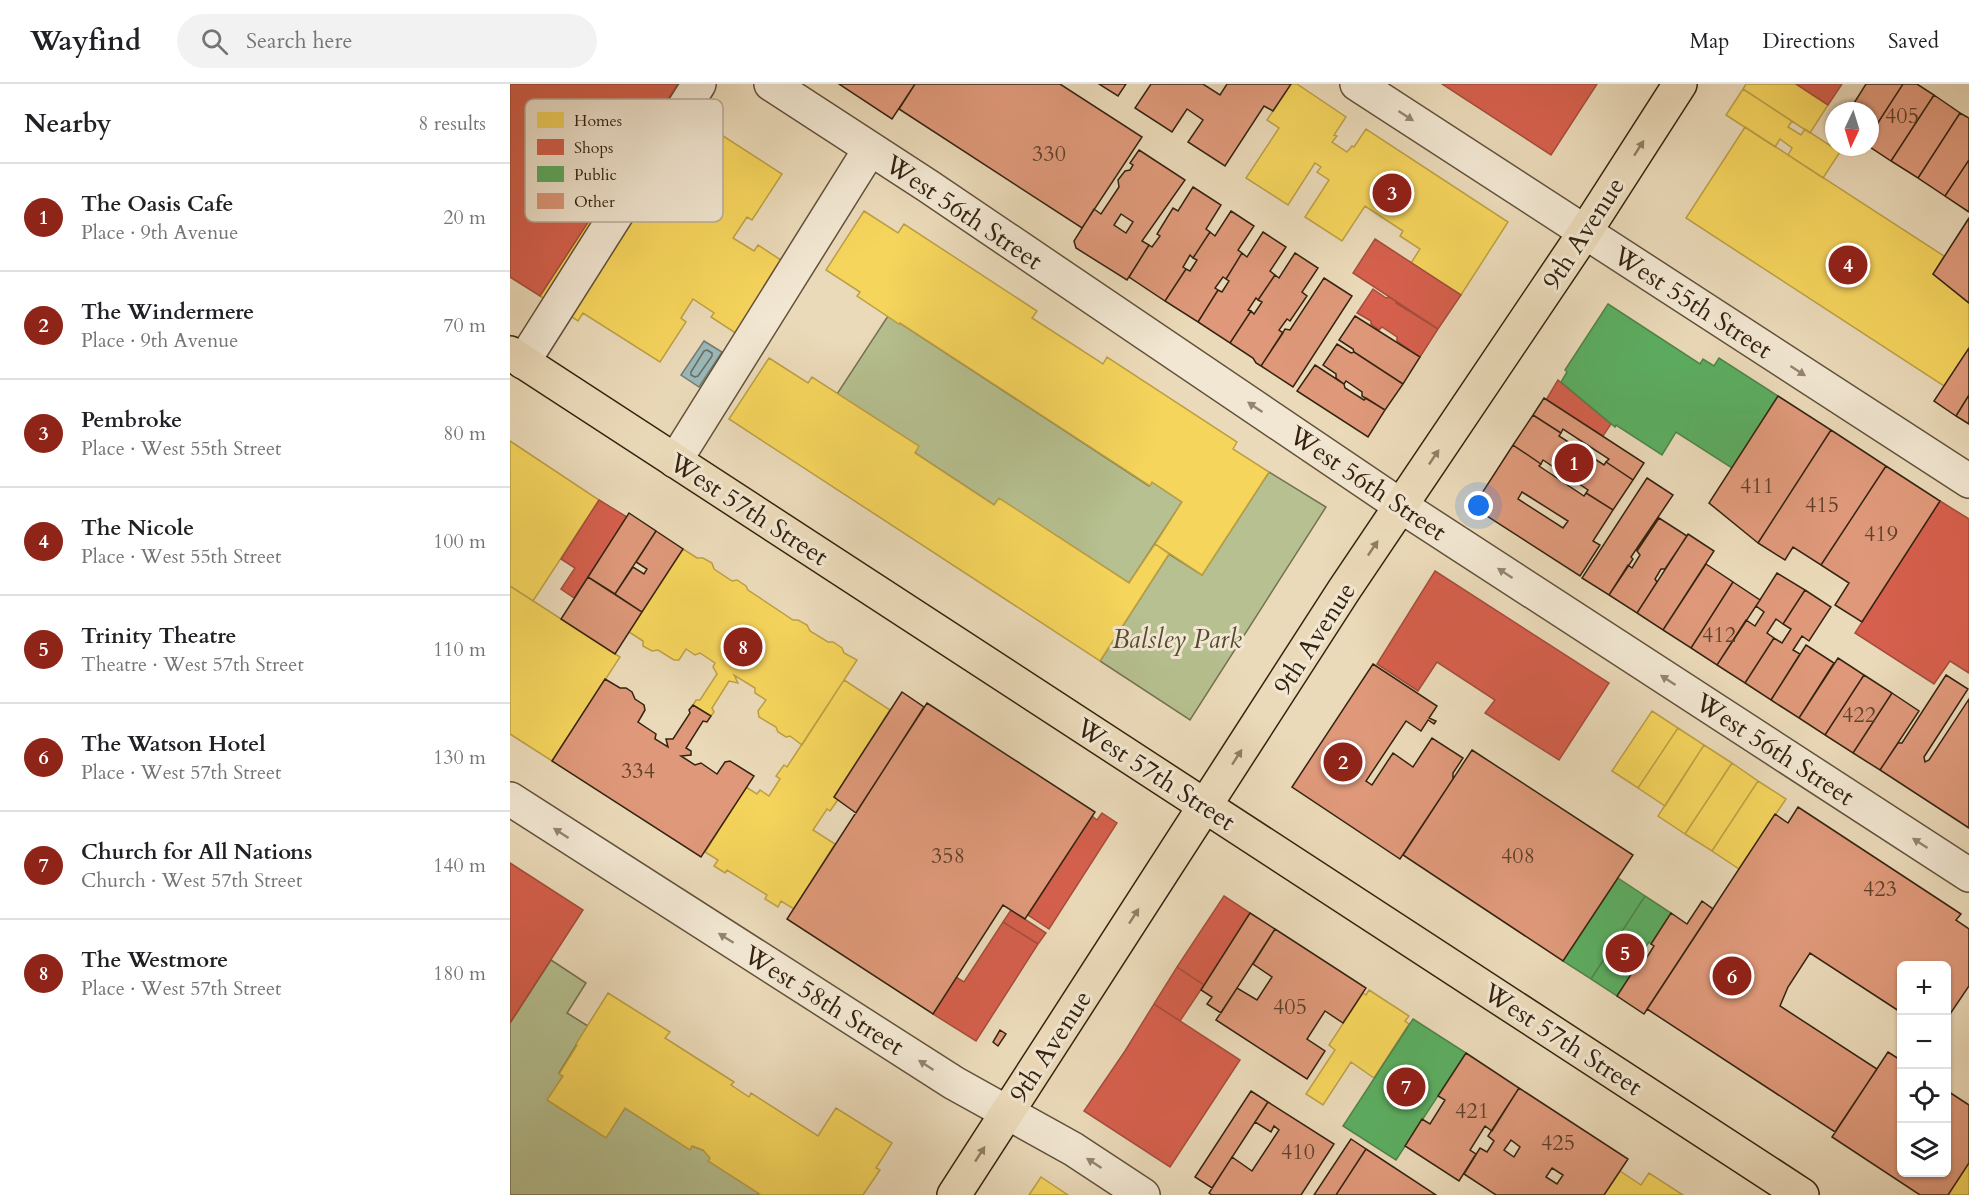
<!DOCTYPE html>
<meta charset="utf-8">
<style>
body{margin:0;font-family:Cardo,serif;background:#f2f2f2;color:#202124}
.controls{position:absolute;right:18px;bottom:18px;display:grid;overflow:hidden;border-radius:9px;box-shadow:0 2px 4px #0004}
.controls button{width:54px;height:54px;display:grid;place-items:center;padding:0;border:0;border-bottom:2px solid #e0e0e0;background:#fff;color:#202124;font:30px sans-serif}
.compass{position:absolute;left:1315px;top:18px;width:54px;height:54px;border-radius:50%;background:#fff;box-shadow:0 2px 4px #0004;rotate:184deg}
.you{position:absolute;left:969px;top:422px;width:21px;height:21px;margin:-15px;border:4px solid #fff;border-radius:50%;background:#1a73e8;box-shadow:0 0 0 9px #1a73e833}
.badge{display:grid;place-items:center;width:39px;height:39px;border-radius:50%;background:#8f2418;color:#fff;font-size:20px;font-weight:700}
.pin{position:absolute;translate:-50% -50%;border:3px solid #fff;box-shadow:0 2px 6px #0006}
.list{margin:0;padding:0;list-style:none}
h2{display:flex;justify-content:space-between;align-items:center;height:78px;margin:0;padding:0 24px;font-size:26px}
h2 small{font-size:20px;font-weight:400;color:#757577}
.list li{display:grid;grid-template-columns:39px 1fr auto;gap:18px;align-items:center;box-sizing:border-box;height:108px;padding:0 24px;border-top:2px solid #e0e0e0}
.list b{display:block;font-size:22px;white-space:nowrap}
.list p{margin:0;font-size:20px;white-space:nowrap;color:#757577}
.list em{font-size:20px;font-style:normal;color:#757577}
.icon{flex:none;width:33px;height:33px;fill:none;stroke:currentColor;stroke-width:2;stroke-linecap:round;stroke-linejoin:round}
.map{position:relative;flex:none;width:1459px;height:1111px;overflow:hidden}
header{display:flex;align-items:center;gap:36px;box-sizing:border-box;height:84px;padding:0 30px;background:#fff;border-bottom:2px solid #e0e0e0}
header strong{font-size:28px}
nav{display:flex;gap:33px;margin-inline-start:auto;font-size:21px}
.search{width:420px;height:54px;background:#f2f2f2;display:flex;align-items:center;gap:15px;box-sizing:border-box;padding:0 21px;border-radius:33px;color:#757577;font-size:22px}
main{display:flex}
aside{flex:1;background:#fff}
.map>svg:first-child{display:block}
</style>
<header>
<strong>Wayfind</strong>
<div class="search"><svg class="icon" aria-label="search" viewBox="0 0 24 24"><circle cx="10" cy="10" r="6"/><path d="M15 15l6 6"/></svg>Search here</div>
<nav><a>Map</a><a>Directions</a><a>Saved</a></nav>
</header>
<main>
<aside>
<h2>Nearby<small>8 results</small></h2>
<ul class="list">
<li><span class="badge">1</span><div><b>The Oasis Cafe</b><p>Place · 9th Avenue</p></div><em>20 m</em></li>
<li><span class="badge">2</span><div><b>The Windermere</b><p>Place · 9th Avenue</p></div><em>70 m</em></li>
<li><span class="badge">3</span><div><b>Pembroke</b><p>Place · West 55th Street</p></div><em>80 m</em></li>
<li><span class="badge">4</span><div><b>The Nicole</b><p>Place · West 55th Street</p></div><em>100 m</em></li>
<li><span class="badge">5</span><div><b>Trinity Theatre</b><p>Theatre · West 57th Street</p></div><em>110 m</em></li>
<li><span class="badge">6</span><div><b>The Watson Hotel</b><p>Place · West 57th Street</p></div><em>130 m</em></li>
<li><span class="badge">7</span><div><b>Church for All Nations</b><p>Church · West 57th Street</p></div><em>140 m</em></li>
<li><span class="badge">8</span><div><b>The Westmore</b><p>Place · West 57th Street</p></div><em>180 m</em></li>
</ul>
</aside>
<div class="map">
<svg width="1459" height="1111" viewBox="0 0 1459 1111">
<rect width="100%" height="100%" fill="#ebdab9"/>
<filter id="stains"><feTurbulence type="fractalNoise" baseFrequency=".00333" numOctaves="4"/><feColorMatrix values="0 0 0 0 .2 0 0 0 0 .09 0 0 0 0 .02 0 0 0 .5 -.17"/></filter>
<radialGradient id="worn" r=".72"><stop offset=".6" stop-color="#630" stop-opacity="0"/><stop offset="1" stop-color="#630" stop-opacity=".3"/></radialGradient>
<!-- green -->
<path fill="#b6c090" stroke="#757250" stroke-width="1.5" d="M378,232L390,239L639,402L642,398L672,418L619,499L489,415L484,421L405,369L327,310Z
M759,388L816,423L680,636L590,577L659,470L692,491Z
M41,876L76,899L57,929L78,942L49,989L53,992L38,1016L96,1053L115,1024L180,1065L182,1062L193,1066L251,1111H0V939Z"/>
<!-- water -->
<path fill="#9bb8b8" stroke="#727c75" stroke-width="1.5" d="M194,257L212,268L189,303L171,291Z"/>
<!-- homes -->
<path fill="#f6d55c" stroke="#bca045" stroke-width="1.5" d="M168,0H173L208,22L196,41L272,90L242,136L237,133L223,154L244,167L248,161L274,178L227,250L201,233L204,229L183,215L171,234L176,238L150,278L73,229L68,237L30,212Z
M781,0H787L836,33L824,51L827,52L822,58L837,68L842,62L844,63L856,45L998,138L951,211L901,179L910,165L890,152L893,147L855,122L832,157L795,133L819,96L807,88L811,83L805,79L778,121L736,94L769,44L757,36Z
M1236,0H1286L1318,21L1300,49L1233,5Z
M1233,5L1282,37L1278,43L1291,51L1295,45L1330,68L1313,94L1278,71L1282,64L1270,55L1265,63L1216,31Z
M1235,43L1434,172L1423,190L1459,219V264L1434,302L1176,134Z
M354,127L388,149L394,140L527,227L522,234L593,280L597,273L727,358L723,365L759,388L692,491L645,460L672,418L642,398L640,402L390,239L389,240L347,212L350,208L316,186Z
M259,274L298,299L302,293L409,362L405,369L484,421L489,414L619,499L645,460L659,470L590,577L219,335Z
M0,357L89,416L23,517L0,502Z
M173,465L187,474H193L202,479L204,485L222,497L227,496L236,502L238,506L283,536H288L297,541L300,547L318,558H323L332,564L334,569L347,576L292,661L280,652L276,653L268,648L266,643L249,633L248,627L256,616L245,609V604L224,591L228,599L219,597L202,624L204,628L201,632L183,621L186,616H190L207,590L203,583L205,579L190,569L185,571L176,565L169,576H164L148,566L142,567L133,562V557L119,548Z
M0,502L110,573L42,677L0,650Z
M334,596L380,626L324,713L328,715L327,717L320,727L317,725L303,746L325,760L284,825L271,817L268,823L255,815L257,811L217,786L215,789L204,782L208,776L195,768L236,703L247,710L250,706L259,712L270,695L266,692L274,681L277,683Z
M1142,627L1168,644L1128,704L1102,687Z
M1168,644L1194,661L1155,722L1128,704Z
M1194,661L1222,679L1175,750L1148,732Z
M1222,679L1248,697L1202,767L1175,750Z
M1248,697L1276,715L1229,785L1202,767Z
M859,906L899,932L895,937L899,940L864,994L841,978L813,1021L796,1010L825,966L819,961L853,909L856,911Z
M98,909L160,948L155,954L224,998L221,1001L239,1013L241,1009L308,1052L326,1024L382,1059L366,1084L370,1086L353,1111H251L198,1077L200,1074L193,1066L182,1062L180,1066L115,1024L96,1054L37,1016L53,992L49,990L67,961L66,960Z
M1459,1079V1111H1438Z
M1110,1087L1131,1101L1139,1089L1173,1111H1094Z
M531,1093L558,1111H519Z"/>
<!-- shops -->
<path fill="#d6604d" stroke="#a54e3b" stroke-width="1.5" d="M0,0H168L30,212L0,193Z
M932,0H1087L1041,71Z
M1286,0H1332L1318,21Z
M865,155L951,211L928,245L843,189Z
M863,205L876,214L879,213L886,217V219L928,245L910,273L887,257V253L872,243L869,246L861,240V237L847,229Z
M1048,296L1101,340L1093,352L1036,316Z
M89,416L117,433L64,514L51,505L65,484L51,475Z
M1430,417L1459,435V589L1440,577L1424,600L1345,549Z
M925,487L1099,599L1049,676L975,629L985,616L927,578L908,607L867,580Z
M592,729L607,739L539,845L518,831L582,732L587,736Z
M0,779L73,826L0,939Z
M714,812L740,829L694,901L667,883Z
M501,826L536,849L528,860L493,838Z
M493,838L528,860L466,957L423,930L446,893L454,898Z
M667,883L694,901L670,937L644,920Z
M644,920L730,976L660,1083L574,1027L615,967Z"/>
<!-- public -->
<path fill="#5aae61" stroke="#4f8449" stroke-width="1.5" d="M1098,220L1190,280L1193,275L1204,282L1209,274L1268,312L1222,384L1166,348L1152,371L1106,341L1105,343L1051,298L1057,288L1055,286Z
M1108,794L1135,812L1081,895L1053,877Z
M1135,812L1161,829L1141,860L1139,858L1127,876L1129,878L1107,912L1081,895Z
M903,935L956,969L886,1076L833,1042Z"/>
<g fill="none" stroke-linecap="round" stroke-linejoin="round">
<!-- shore -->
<path stroke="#686e64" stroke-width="1.5" d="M197,266L202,269V272L188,292L185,293L181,291V288L194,267Z"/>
</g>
<!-- building -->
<path fill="#df997a" stroke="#342310" stroke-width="1.5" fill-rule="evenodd" d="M329,0H405L382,35Z
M405,0H550L632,53L572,144L389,25Z
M589,0H616L608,12Z
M641,0H693L710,11L717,0H781L763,27L754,22L715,82L678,58L693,36L677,25L662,48L625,24Z
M1356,0H1393L1360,51V27H1339Z
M1393,0H1407L1424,11L1381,77L1360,63V51Z
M1424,11L1450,29L1408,94L1381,77Z
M1450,29L1459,34V76L1435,112L1408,94Z
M629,66L675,96L632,157L639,161L617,196L566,164L564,157L584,125L591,130L609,103L608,96L615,87L620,86L623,81L620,79ZM611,130L623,138L616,149L604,141Z
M1459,76V128L1435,112Z
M683,103L711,121L696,145L700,148L683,174L680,171L673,183L676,185L655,217L619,193L639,161L642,163L650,152L647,150L663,124L668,127Z
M721,127L744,142L728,166L732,169L716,195L713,193L705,204L708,206L688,238L655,217L676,185L680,187L687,176L683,174L700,148L705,152Z
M1459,134V219L1423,190Z
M753,148L776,163L760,187L765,191L748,216L746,214L738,226L741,227L720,259L688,238L708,206L712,208L719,197L716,195L732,169L737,173Z
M785,169L808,184L792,208L797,212L780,237L777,235L769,246L773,249L751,282L746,279L743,274L720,259L741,227L744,230L752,218L748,216L765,191L769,194Z
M814,194L842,212L783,303L751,282L775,245L780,246Z
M845,232L910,273L893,300L844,268L843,265L829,256Z
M827,260L841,269L844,268L893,300L875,326L852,312V308L836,297L834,300L826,294V290L813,281Z
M1459,264V311L1446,332L1424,317Z
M805,281L834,300L835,304L854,316L856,314L875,326L858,353L787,307Z
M1459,311V340L1446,332Z
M1268,312L1321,346L1248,459L1199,419Z
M1034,314L1134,379L1123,396L1096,378L1099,375L1053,345L1051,349L1023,331Z
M1023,331L1051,349L1049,352L1094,381L1096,378L1123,396L1103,426L1076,409L1078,406L1033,376L1031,380L1003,361Z
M1321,346L1376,382L1311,481L1283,463L1275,476L1248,459Z
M1003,361L1031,380L1029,382L1074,412L1076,409L1103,426L1083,457L1090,461L1070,492L963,423ZM1012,408L1058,437L1053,444L1008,415Z
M1376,382L1430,417L1352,538L1325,521L1339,499L1311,481Z
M1137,394L1163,411L1121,473L1123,475L1099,511L1072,494Z
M119,429L146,447L105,510L78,493Z
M1149,434L1177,452L1155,485H1151L1145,495L1147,498L1127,529L1099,511L1118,481L1122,484L1130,471L1127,467Z
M146,447L173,465L132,528L105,510L123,483L134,490L137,485L126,478Z
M1178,450L1204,467L1153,546L1127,529Z
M1196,480L1223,498L1181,564L1153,546Z
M1267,489L1295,506L1273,540L1266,535L1257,549L1264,554L1235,599L1207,581L1236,536L1245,542L1254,528L1246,522Z
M78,493L132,528L105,570L51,535Z
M1223,498L1250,516L1207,581L1181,564Z
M1295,506L1321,523L1299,557L1292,552L1285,563L1283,566L1290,570L1261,616L1235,599L1264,554L1272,559L1281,545L1273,540Z
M1296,561L1324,579L1289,634L1261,616Z
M1328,574L1354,591L1315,651L1289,634Z
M863,580L927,622L919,634L926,637L924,640L918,636L911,647L896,637L856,697L862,701L883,669L903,683L922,654L953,674L943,689V695L890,775L782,703Z
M1354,591L1382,609L1343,669L1315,651Z
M1436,591L1458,605L1414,673L1415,678L1419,676L1459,615V744L1370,686L1388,659H1392Z
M95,595L110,604H116L122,608L125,615L134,621L135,626L128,638L146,650L145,655L158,663L156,655H163L180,629L179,626L183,621L201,632L197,638L193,637L176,664L181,667V671L171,672L185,681L191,679L207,690L215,678L220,677L244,692L191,773L42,677Z
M392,608L414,623L346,729L324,713Z
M1382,609L1409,627L1370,686L1343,669Z
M417,619L585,728L515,835L493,821L423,930L277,835Z
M962,666L1123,771L1053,877L893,771Z
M1288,723L1451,830L1446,836L1459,845V902L1436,936V882H1392V929L1300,869L1278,903L1270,922L1367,985L1325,1048L1137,925L1265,730L1278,739Z
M1192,817L1203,825L1134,930L1107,912L1129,878L1132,880L1139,870L1144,862L1141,860L1161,829L1177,840Z
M740,829L765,845L711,929L697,920L702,913L691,906Z
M765,845L856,904L833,939L815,927L797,955L815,967L797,995L706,936L727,904L747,916L762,893L743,880Z
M490,946L496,950L488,962L483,958Z
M1378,968L1392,977V1088H1436V1006L1459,1021V1079L1438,1111H1410L1322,1053Z
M956,969L1009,1004L982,1047L975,1042L960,1066L966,1070L949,1097L895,1062L912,1035L920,1040L935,1016L928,1012Z
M1009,1004L1118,1075L1094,1111H986L954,1090L970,1064L977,1068L984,1057L978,1052ZM1001,1056L1010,1063L1004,1073L994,1066ZM1042,1084L1053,1091L1047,1100L1036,1093Z
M741,1007L758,1018L702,1104L685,1093Z
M758,1018L824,1060L791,1111H702L699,1109L722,1073L742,1087L769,1046L764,1042L761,1048L745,1038Z
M841,1055L856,1065L826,1111H804Z
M856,1065L926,1111H826Z"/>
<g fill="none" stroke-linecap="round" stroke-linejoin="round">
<!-- minor casing -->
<g stroke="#62513a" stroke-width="36">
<path id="minor" d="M261,0L418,102L891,422L1459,791
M847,0L1459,397
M13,278L189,0
M165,377L360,65
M0,715L444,999L563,1065L633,1111"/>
</g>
<!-- major casing -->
<g stroke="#342310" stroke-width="36">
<path id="major" d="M0,269L1292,1111
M444,1111L834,506L1075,148L1170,0"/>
</g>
<!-- minor -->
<use href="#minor" stroke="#f2e7d2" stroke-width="33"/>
<!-- major -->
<use href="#major" stroke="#ebdab9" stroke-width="33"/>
</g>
<!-- one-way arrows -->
<defs><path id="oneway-solid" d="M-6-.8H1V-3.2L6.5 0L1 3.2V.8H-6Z" transform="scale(1.5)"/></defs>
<g fill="#938571">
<use href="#oneway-solid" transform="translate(896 32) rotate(33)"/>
<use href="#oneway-solid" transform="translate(1288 287) rotate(33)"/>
<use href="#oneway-solid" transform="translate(745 323) rotate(-146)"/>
<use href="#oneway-solid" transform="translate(995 489) rotate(-147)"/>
<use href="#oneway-solid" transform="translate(1158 596) rotate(-147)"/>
<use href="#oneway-solid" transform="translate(51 749) rotate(-147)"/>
<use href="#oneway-solid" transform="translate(1410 759) rotate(-147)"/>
<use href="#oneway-solid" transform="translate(216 854) rotate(-148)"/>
<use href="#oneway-solid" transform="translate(416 981) rotate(-147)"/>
<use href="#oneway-solid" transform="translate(584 1079) rotate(-147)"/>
</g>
<g fill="#907e64">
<use href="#oneway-solid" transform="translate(1129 64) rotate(-57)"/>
<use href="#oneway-solid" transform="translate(924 373) rotate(-56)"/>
<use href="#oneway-solid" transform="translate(863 464) rotate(-56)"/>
<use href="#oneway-solid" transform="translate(727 673) rotate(-57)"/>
<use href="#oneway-solid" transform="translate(624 832) rotate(-57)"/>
<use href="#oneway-solid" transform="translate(470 1070) rotate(-57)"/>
</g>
<g text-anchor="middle" stroke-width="6" stroke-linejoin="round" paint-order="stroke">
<!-- number labels -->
<g font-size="22" fill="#5f402a">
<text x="1392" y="39">405</text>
<text x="539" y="77">330</text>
<text x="1247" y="409">411</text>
<text x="1312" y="428">415</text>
<text x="1371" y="457">419</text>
<text x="1209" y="558">412</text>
<text x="1349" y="638">422</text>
<text x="128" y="694">334</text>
<text x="438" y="779">358</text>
<text x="1008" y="779">408</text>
<text x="1370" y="812">423</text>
<text x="780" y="930">405</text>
<text x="962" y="1034">421</text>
<text x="1048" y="1066">425</text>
<text x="788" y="1075">410</text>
</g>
<!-- street labels -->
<g font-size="26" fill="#342310" stroke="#f2e7d2">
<text transform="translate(454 128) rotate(34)" y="9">West 56th Street</text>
<text transform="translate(1073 149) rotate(-57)" y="9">9th Avenue</text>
<text transform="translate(1183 218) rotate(33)" y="9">West 55th Street</text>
<text transform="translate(858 399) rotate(34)" y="9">West 56th Street</text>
<text transform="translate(239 425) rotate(33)" y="9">West 57th Street</text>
<text transform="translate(804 554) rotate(-57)" y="9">9th Avenue</text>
<text transform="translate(1265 665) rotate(33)" y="9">West 56th Street</text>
<text transform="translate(646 690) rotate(33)" y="9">West 57th Street</text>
<text transform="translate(314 916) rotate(32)" y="9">West 58th Street</text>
<text transform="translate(1053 955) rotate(33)" y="9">West 57th Street</text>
<text transform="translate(540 962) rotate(-57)" y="9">9th Avenue</text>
</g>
<!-- park labels -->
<g font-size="26" font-style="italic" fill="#544a30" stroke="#f2e7d2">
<text x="667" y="564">Balsley Park</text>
</g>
</g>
<!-- legend -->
<rect x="15" y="15" width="198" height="123" rx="9" fill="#f2e7d2" stroke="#b9ac98" stroke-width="1.5"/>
<rect x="27" y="28" width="27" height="16" fill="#f6d55c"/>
<rect x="27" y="55" width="27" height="16" fill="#d6604d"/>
<rect x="27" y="82" width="27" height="16" fill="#5aae61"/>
<rect x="27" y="109" width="27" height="16" fill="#df997a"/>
<g font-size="16" fill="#342310">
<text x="64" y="42">Homes</text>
<text x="64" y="69">Shops</text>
<text x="64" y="96">Public</text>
<text x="64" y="123">Other</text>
</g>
<rect width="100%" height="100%" filter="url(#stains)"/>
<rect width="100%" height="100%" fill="url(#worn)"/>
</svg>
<div class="controls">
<button>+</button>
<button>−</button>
<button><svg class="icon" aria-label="locate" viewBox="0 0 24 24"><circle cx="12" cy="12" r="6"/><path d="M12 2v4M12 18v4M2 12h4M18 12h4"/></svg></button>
<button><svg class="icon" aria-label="layers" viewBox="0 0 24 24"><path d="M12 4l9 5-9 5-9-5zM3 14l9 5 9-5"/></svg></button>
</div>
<svg class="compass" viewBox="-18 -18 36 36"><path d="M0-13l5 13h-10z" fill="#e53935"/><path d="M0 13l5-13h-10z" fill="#757577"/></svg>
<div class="you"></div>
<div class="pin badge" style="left:1064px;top:379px">1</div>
<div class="pin badge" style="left:833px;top:678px">2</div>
<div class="pin badge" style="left:882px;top:109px">3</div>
<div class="pin badge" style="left:1338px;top:181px">4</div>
<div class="pin badge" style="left:1115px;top:869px">5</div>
<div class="pin badge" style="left:1222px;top:892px">6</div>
<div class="pin badge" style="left:896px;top:1003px">7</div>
<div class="pin badge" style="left:233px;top:563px">8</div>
</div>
</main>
